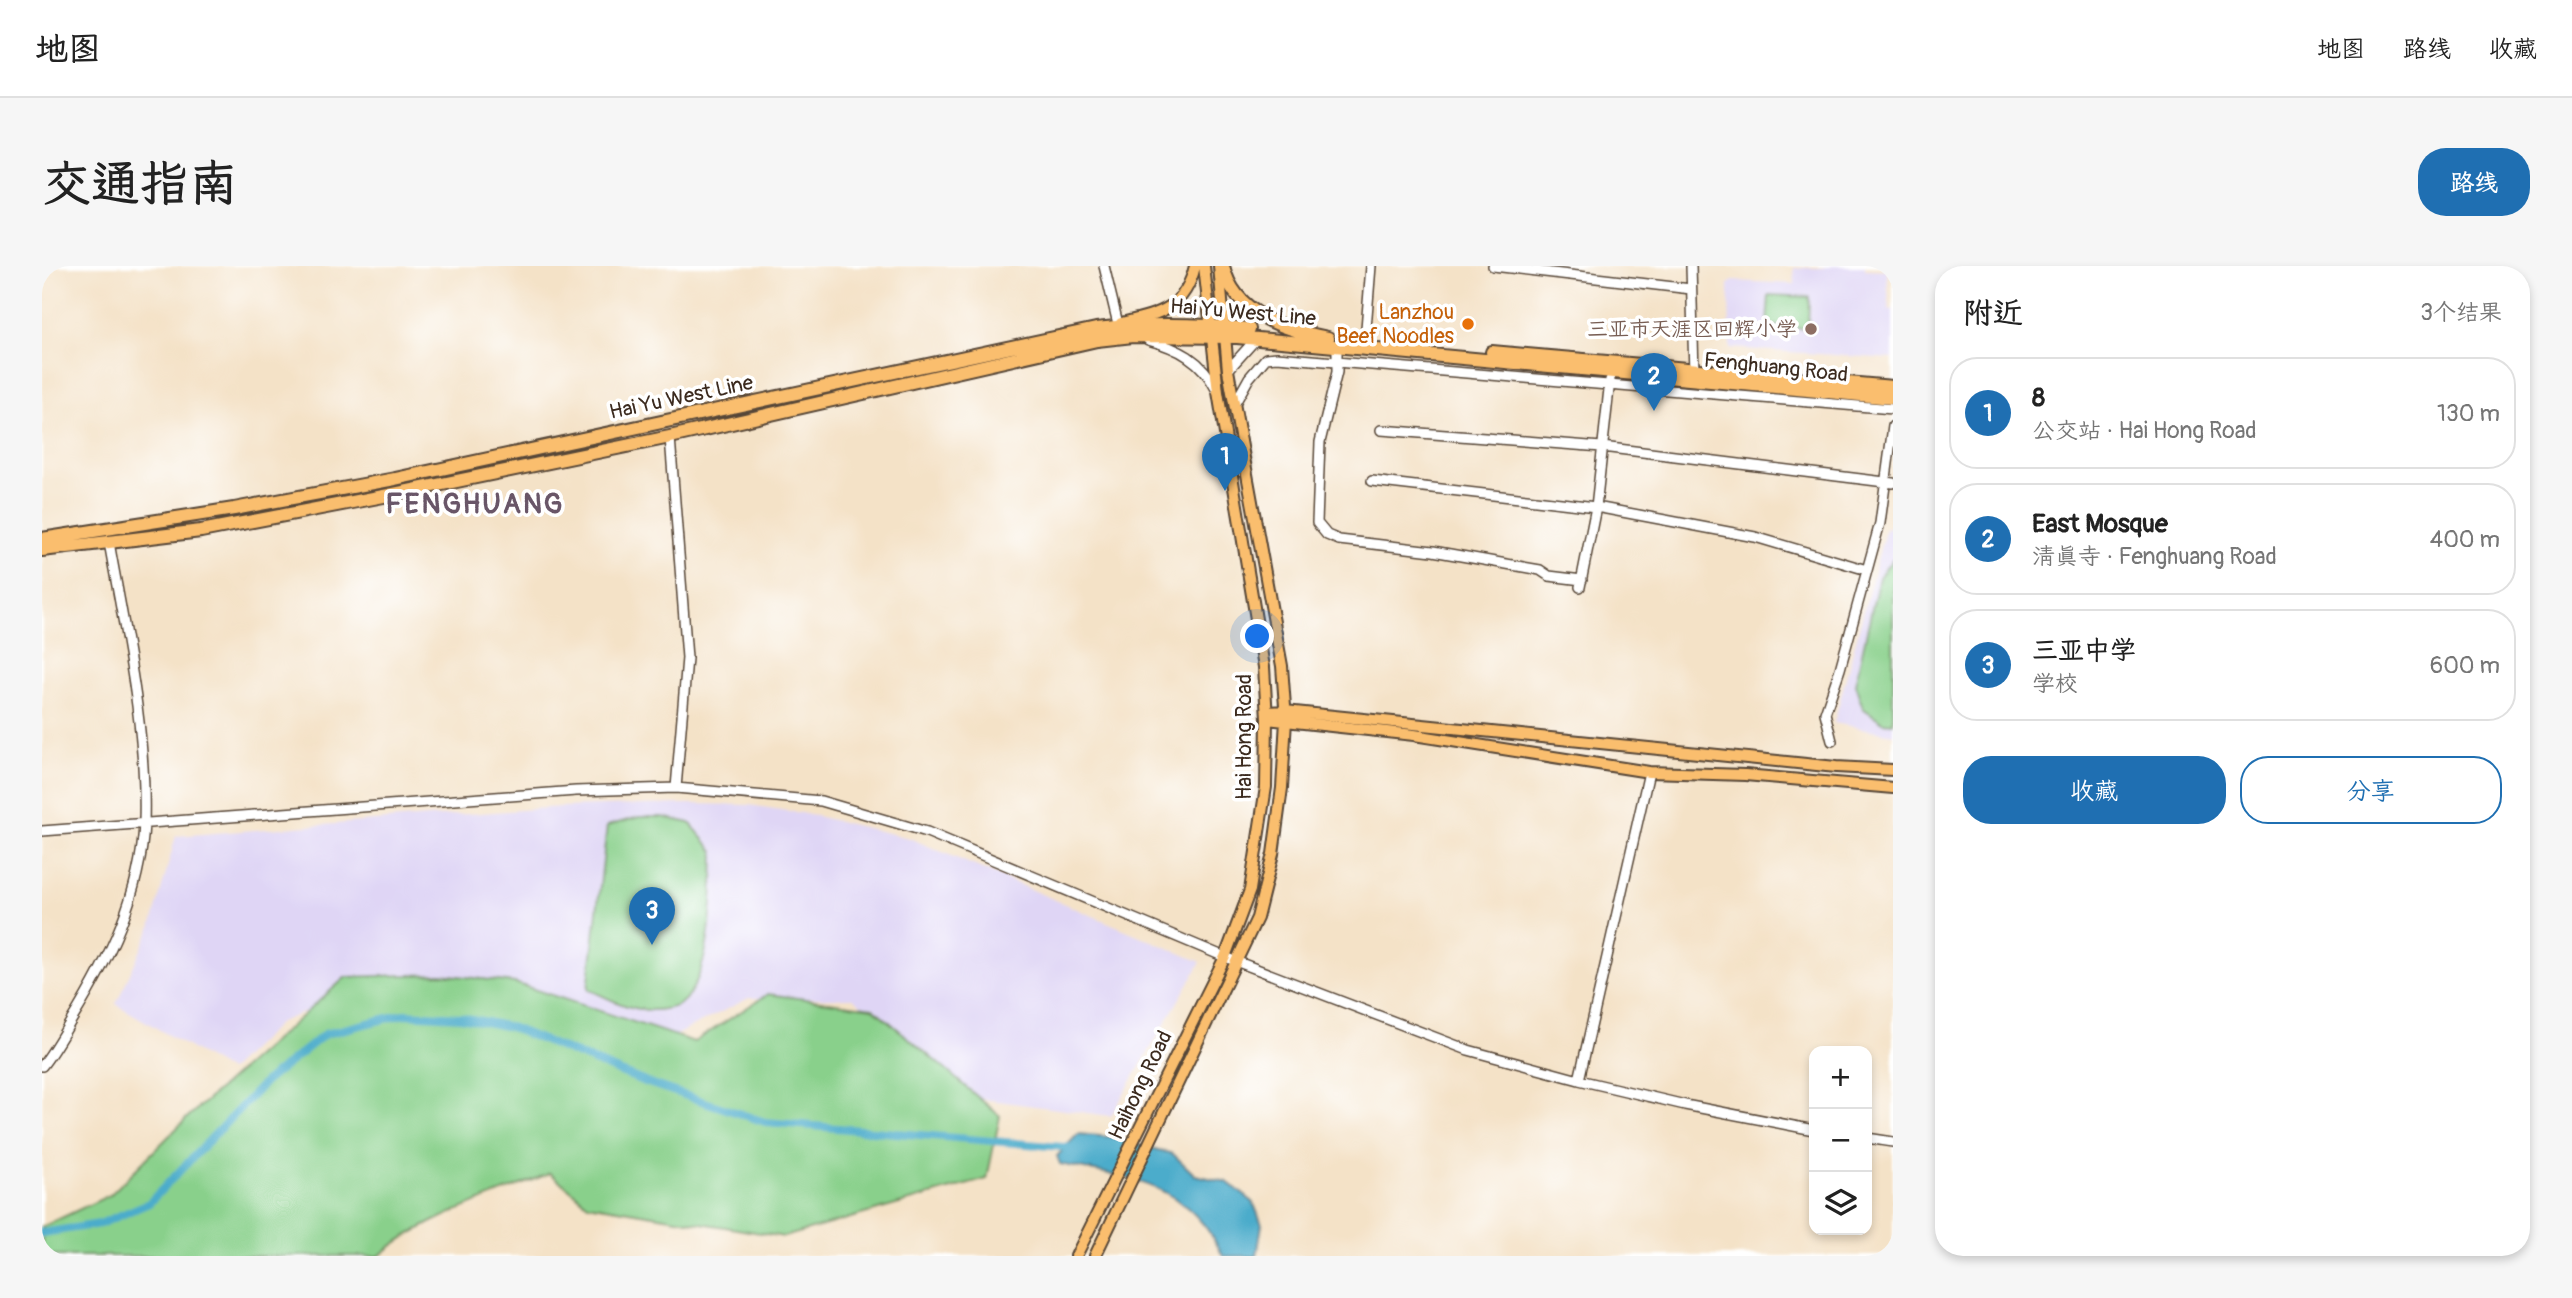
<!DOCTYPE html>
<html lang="zh">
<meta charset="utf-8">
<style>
body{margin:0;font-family:Pangolin,"LXGW WenKai TC",sans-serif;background:#f6f6f6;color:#222}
.controls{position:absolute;right:21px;bottom:21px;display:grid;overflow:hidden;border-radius:14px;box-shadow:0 4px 10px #0003}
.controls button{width:63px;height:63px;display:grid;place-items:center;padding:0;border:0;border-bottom:2px solid #e0e0e0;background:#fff;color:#222;font:35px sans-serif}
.you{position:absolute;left:1216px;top:371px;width:24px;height:24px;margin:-18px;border:5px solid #fff;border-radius:50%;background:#1a73e8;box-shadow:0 0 0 10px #1a73e833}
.badge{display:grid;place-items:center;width:46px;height:46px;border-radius:50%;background:#1f6fb2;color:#fff;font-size:23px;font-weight:700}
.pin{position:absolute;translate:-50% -58px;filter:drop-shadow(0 2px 4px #0008)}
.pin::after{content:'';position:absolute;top:37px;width:24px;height:21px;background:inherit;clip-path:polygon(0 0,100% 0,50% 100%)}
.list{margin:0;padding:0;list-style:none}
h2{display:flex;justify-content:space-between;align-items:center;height:91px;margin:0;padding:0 28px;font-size:30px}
h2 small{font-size:23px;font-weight:400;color:#767676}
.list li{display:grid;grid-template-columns:46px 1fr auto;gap:21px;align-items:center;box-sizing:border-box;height:112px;margin:0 14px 14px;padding:0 14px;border:2px solid #e0e0e0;border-radius:28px}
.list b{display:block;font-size:26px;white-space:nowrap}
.list p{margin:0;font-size:23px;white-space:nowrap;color:#767676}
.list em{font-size:23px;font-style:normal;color:#767676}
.actions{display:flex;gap:14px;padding:21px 28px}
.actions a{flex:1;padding:16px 0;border:2px solid #1f6fb2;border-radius:28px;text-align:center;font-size:24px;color:#1f6fb2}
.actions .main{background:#1f6fb2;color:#fff}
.icon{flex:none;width:38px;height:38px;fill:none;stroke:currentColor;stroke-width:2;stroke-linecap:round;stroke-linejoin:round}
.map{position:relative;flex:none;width:1851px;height:990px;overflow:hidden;border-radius:28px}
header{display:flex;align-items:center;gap:42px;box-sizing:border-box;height:98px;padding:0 35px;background:#fff;border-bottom:2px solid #e0e0e0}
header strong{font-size:33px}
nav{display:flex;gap:38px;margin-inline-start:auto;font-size:24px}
.intro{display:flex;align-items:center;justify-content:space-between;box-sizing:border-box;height:168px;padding:0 42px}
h1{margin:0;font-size:49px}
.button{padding:18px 32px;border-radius:28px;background:#1f6fb2;color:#fff;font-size:24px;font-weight:700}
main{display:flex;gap:42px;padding:0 42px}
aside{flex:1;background:#fff;border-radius:28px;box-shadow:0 4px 10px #0003}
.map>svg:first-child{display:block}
</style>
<header>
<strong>地图</strong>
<nav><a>地图</a><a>路线</a><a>收藏</a></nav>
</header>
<div class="intro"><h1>交通指南</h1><a class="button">路线</a></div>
<main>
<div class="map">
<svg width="1851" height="990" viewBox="0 0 1851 990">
<rect width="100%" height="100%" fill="#fff"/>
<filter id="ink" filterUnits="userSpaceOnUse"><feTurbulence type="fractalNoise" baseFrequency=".0143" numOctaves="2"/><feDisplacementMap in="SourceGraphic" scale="14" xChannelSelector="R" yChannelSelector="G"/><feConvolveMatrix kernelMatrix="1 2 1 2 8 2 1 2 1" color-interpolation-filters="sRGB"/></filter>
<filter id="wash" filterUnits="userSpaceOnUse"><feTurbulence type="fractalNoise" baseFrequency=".00686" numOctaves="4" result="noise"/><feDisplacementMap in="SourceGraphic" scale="28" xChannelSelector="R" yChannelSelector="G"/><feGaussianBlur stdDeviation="1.57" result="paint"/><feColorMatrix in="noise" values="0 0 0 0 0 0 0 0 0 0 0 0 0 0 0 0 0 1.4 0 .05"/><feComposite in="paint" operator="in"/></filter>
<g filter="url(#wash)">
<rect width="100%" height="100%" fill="#f4e2c7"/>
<!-- built -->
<path fill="#dfd5f5" d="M1782,0H1823V3L1845,4L1847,43L1851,44V93L1688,82L1687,18L1691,15L1753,18L1752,2H1781Z
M1844,261L1851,263V468L1792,457Z
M644,538L707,539L765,548L867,572L1159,696L1069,850L925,831L811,732H707L618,777L307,728L238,756L187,805L74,738L109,662L134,570L519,541Z"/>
<!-- green -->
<path fill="#89d08b" stroke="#627d54" stroke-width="2" d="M1727,29L1767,31L1766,63L1725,59Z
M1851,293V457L1841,456L1821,442L1813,418L1837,311Z
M597,551H620L648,557L672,585C671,624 671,712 638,738C632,742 619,744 612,744C588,745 567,733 546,723L565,560Z
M399,708L473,717L652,776L726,728L831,742L958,850L945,913L742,971L546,938L508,907C454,930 380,953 337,990H0V961L68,929L147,850L304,711Z"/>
<!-- water -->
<path fill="#4caccb" stroke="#446b74" stroke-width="2" d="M1036,868L1069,871L1131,888L1153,909L1185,916L1211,936L1220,958L1215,990H1181C1146,916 1090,913 1018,898L1015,890Z"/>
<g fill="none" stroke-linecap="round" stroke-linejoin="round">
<!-- canal -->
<path stroke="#4caccb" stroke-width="8" d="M0,967L58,958L107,937L224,815L283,768L362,748L419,751L468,761L603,816L723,856L1033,882"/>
</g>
</g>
<g filter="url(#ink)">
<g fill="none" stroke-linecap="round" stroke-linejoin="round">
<!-- minor casing -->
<g stroke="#574637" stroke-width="12">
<path id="minor" d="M1062,0L1076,58
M1451,0L1649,23
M1649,0L1652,107
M1106,74C1136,82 1160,94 1174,123
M1323,75L1329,0
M1295,80V106L1278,176L1275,257L1285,269L1297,274L1391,285L1498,304L1507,310L1540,314
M1186,104L1214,73
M1193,137L1207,112L1224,92L1235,91L1851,143
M1339,164L1560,181L1851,217
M628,171L645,392L634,522
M1330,215L1554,241L1713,271L1825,304
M1538,321L1554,241L1568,114
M1790,475L1783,447L1798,403L1838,257L1851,160
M0,565L534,525L634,522L779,535L885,566L1183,691L1426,784L1537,814L1643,839L1772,864
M0,800C11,786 20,770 29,755C66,695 99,629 102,557C105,464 83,367 67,276
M1537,814L1607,506
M1825,872L1851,876"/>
</g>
<!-- major casing -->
<g stroke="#574637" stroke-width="14">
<path id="major" d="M1079,57C1117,48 1143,43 1153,0
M1225,446L1243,445L1794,501L1851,504
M1225,453L1372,469L1607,506L1703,509L1851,522
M1034,990L1183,691L1208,624L1224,521L1225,453L1222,401L1176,126L1162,0
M1053,990L1215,652L1231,588L1240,522L1244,454L1240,400L1186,104L1177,0"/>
</g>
<!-- highway casing -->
<g stroke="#574637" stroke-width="16">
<path id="highway" d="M1181,0C1192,48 1243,64 1286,72
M1450,86L1851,121
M0,273L192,243L353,213L1054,63C1106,57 1155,58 1207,63
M0,284L159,265L347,229L628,171L1055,74L1091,70L1195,71L1851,132"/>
</g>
<!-- minor -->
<use href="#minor" stroke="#fff" stroke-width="9"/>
<!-- major -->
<use href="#major" stroke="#fabe6e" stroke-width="10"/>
<!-- highway -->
<use href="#highway" stroke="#fabe6e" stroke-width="12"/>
</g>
</g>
<!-- markers -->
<circle fill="#e8710a" stroke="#fff" stroke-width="2.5" cx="1426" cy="58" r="7"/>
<circle fill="#8d6e63" stroke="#fff" stroke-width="2.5" cx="1769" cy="63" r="7"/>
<g text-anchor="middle" stroke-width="7" stroke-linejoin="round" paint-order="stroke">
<!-- street labels -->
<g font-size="21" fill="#3b2a1e" stroke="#fff">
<text transform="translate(1201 46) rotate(5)" y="7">Hai Yu West Line</text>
<text transform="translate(1734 101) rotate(6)" y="7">Fenghuang Road</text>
<text transform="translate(639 131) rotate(-12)" y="7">Hai Yu West Line</text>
<text transform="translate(1202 471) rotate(-90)" y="7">Hai Hong Road</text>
<text transform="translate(1098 819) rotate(-64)" y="7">Haihong Road</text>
</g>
<!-- food labels -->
<g font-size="21" fill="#c56008" stroke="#fff" text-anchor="end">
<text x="1412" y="53">Lanzhou<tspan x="1412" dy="24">Beef Noodles</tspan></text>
</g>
<!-- education labels -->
<g font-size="21" fill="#785e54" stroke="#fff" text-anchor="end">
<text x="1755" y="70">三亚市天涯区回辉小学</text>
</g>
<!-- district labels -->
<g font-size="28" font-weight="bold" letter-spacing="2" fill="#695668" stroke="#fff">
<text x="433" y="247">FENGHUANG</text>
</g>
</g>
</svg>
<div class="controls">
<button>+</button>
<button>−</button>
<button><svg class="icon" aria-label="layers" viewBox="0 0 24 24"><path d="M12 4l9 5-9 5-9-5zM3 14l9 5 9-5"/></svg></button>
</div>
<div class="you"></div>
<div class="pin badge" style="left:1183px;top:225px">1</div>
<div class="pin badge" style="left:1612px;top:145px">2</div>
<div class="pin badge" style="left:610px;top:679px">3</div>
</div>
<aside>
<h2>附近<small>3个结果</small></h2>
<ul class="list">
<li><span class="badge">1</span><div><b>8</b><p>公交站 · Hai Hong Road</p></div><em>130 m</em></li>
<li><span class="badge">2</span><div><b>East Mosque</b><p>清真寺 · Fenghuang Road</p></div><em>400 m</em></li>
<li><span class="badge">3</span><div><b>三亚中学</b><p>学校</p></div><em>600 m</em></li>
</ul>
<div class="actions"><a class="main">收藏</a><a>分享</a></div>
</aside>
</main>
